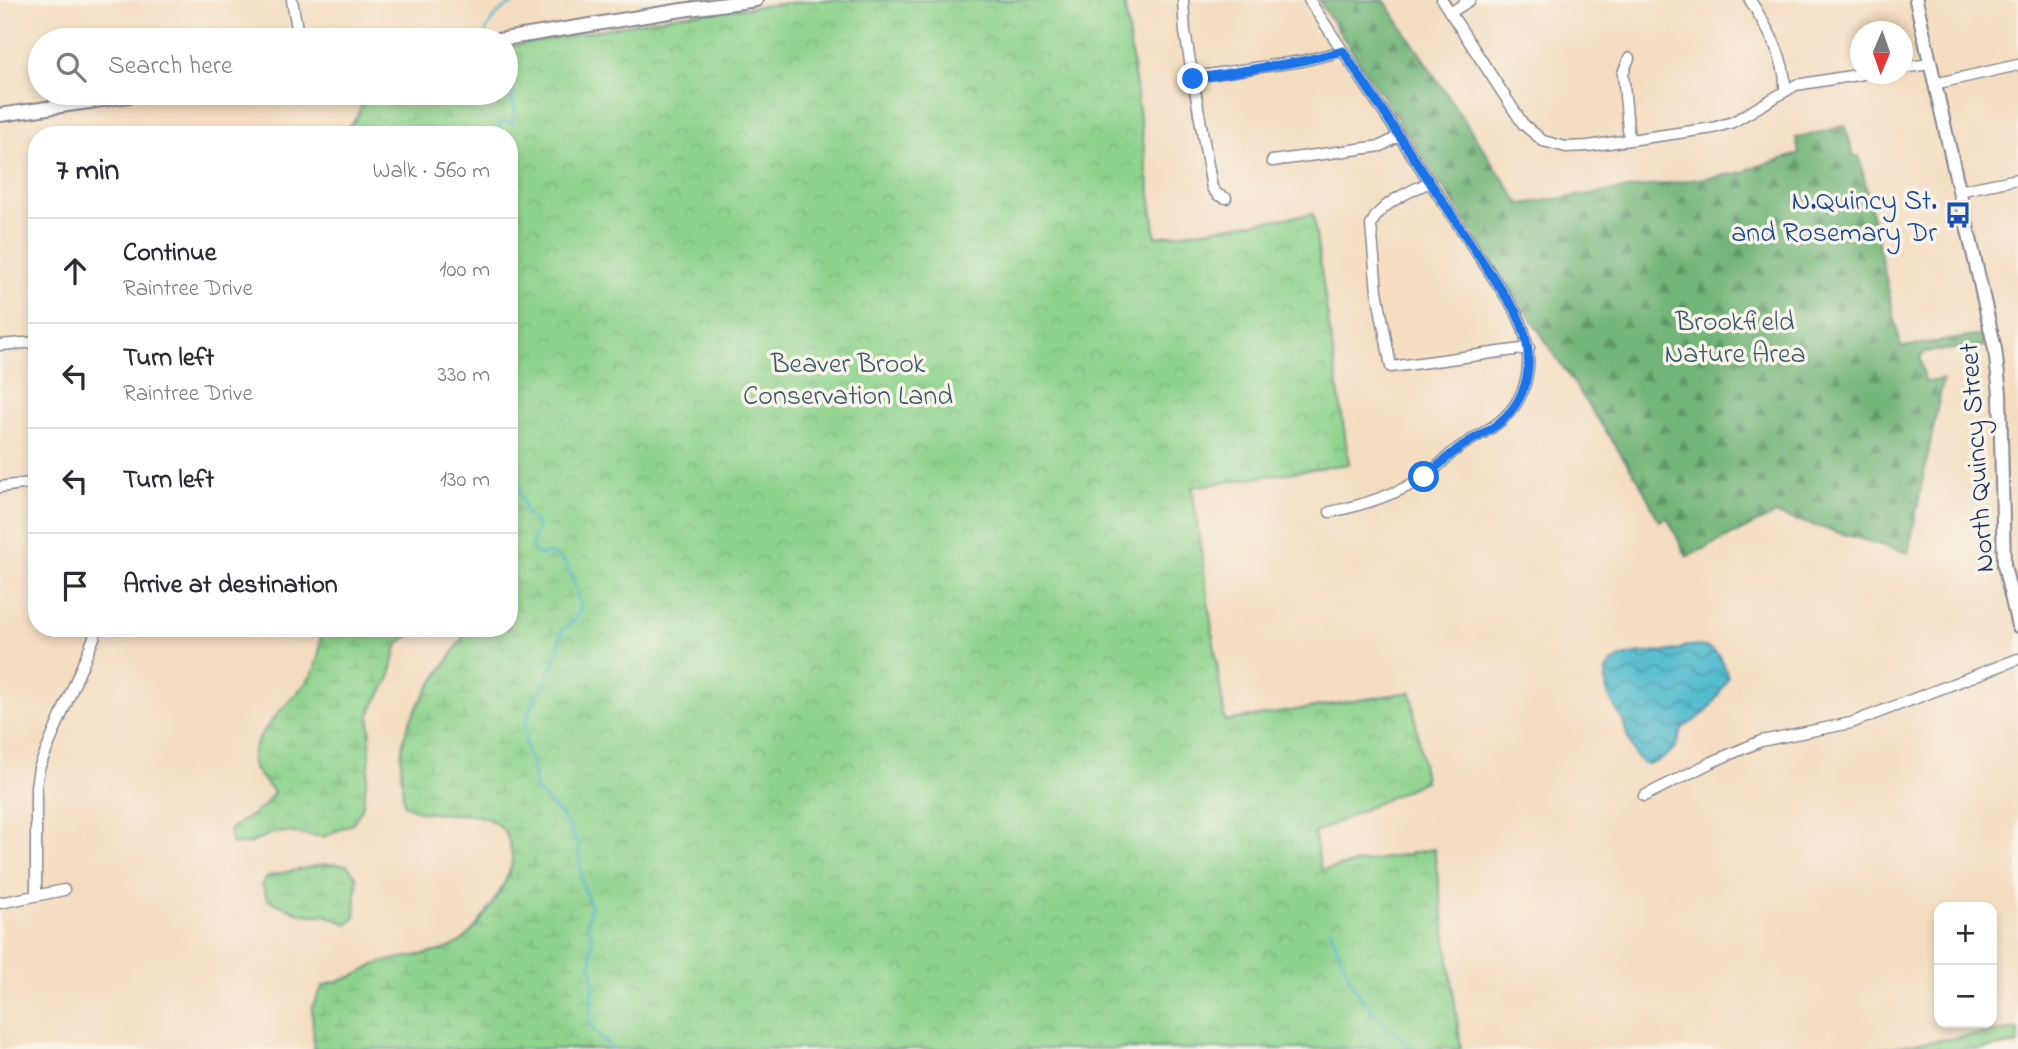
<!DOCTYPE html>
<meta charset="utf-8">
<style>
body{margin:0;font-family:"Indie Flower",sans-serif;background:#f7f7f7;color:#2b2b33}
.controls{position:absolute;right:21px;bottom:21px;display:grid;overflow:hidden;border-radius:14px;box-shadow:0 4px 10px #0003}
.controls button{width:63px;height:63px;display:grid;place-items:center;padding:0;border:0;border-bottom:2px solid #e1e1e2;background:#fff;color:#2b2b33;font:35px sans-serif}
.compass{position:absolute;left:1850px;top:21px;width:63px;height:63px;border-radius:50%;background:#fff;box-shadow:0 4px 10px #0003;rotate:182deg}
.stop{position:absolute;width:21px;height:21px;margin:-16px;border:5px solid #1a73e8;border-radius:50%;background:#fff}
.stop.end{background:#1a73e8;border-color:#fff;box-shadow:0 2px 7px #0008}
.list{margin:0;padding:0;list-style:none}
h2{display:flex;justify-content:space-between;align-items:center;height:91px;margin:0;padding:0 28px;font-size:30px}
h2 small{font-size:23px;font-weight:400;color:#7c7c81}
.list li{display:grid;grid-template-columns:46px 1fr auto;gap:21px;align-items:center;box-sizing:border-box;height:105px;padding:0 28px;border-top:2px solid #e1e1e2}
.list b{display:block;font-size:26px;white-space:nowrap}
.list p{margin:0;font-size:23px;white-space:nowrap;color:#7c7c81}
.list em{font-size:23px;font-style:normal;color:#7c7c81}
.icon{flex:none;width:38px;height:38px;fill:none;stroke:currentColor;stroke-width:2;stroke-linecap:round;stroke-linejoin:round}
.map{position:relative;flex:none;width:2018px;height:1049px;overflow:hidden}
.search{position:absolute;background:#fff;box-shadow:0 4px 10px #0003;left:28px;top:28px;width:490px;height:77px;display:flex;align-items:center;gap:18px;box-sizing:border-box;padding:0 24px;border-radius:38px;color:#7c7c81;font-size:26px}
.panel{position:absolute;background:#fff;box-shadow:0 4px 10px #0003;left:28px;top:126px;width:490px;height:511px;border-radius:28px}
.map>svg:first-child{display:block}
</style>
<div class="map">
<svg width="2018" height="1049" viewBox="0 0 2018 1049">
<defs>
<pattern id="forest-firs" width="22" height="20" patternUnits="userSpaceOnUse" patternTransform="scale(1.75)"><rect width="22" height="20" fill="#72b578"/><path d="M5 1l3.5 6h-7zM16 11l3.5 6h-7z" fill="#5d9466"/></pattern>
<pattern id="wetland-marsh" width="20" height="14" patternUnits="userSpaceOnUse" patternTransform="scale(1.75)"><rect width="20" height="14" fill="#8ed38d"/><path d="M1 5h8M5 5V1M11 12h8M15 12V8" fill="none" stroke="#7ab57c"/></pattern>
<pattern id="park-crowns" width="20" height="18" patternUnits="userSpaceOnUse" patternTransform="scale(1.75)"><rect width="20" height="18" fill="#8ed38d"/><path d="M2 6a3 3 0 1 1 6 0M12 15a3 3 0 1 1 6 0" fill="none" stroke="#7ab57c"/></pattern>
<pattern id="water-waves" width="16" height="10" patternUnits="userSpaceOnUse" patternTransform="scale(1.75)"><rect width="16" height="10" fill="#51bbcd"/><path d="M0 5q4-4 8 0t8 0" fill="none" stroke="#4298aa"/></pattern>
</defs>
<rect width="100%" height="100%" fill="#f7f3e8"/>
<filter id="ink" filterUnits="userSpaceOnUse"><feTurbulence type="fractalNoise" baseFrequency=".0143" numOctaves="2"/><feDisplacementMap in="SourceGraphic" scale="14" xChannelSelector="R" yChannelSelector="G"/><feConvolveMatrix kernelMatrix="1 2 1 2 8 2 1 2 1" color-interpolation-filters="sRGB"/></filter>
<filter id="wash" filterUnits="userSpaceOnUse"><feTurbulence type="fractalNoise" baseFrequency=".00686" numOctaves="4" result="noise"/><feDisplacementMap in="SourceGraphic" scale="28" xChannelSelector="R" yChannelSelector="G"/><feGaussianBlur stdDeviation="1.57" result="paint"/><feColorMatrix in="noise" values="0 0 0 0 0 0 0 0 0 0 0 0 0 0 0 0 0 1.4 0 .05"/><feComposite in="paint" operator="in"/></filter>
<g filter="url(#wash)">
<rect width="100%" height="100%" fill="#f4ddc0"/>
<!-- forest -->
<path fill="url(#forest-firs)" stroke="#46726b" stroke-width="2" d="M1318,0H1384L1520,204L1748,172V169L1799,154L1796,138L1845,126L1853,156H1859L1901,347L1982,335L1985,346L1925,352L1920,358L1925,382L1943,380L1908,553L1775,514L1687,557L1667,517L1659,521L1639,481Z"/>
<!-- wetland -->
<path fill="url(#wetland-marsh)" stroke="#548176" stroke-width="2" d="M514,68L690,1049H314L312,1007L323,986C333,982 344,980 353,976C362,973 369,967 377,964C403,954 436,958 460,942C478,929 508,884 512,862C513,855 508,836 504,831C479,800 429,825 404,804C402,787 400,767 402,749C405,710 450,664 468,628H509V135H344C345,126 349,128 354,121C364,109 355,101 374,93H506V69Z
M320,628H418L397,646L390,678L370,712V758L365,790L362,809L352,824L323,837L287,832L270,834L249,844H232L229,830L264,806L274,792C268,784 257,775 253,767C242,740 299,696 311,676C320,661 321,645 320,628Z
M326,864L347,865L357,878L355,918L348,924L328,916L302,914L268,900L262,885L268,876Z"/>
<!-- park -->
<path fill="url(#park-crowns)" stroke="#548176" stroke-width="2" d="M815,0H1124L1156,237L1313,214L1349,464L1192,487L1225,721L1411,692L1425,781L1314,833L1321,870L1434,849L1461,1049H612L592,1028L590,1014L594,983L591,965L592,938L588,924L590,905L582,882L578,843L561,815L535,789L533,769L525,743V726L528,714L556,660L562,630L574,621L581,609C576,589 568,545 540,555L532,550L533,536L538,526L534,519L526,514L518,484L509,478V135H505L499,128V123L503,121L512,123L516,110L511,102C514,92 515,85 506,79V47L680,15Z
M2018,1029V1044L1978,1049H1879Z"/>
<!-- water -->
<path fill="url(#water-waves)" stroke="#367596" stroke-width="2" d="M1687,646C1714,644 1721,653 1728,677C1721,692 1710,710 1696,720C1692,723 1685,725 1682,729C1680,733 1679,740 1677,744C1672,753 1657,764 1647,764C1633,763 1626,729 1622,719C1617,709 1610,703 1607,691C1606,684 1606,677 1606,670C1623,644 1663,659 1687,646Z"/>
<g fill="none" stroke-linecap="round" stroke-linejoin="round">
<!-- stream -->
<path stroke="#51bbcd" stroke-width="2.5" d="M485,40C484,27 496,13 508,6C513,4 519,3 525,0
M505,135L499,128V123L503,121L512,123L516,110L511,102C514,92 515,85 506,79
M509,478L518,484L526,514L534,519L538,526L533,536L532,550L540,555C568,545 576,589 581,609L574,621L562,630L556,660L528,714L525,726V743L533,769L535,789L561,815L578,843L582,882L590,905L588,924L592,938L591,965L594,983L590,1014L592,1028L612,1049
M1330,929C1341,954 1347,981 1365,1002C1379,1019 1396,1033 1411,1049"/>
</g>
</g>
<g filter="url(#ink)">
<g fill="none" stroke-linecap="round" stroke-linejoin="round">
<!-- minor casing -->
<g stroke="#88868f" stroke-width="13">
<path id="minor" d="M292,0L299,40
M1183,0L1185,32L1212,188L1218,195L1226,198
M1309,0L1516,312C1535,349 1534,395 1498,423C1484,434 1467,441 1453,452C1444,460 1435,470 1425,477C1395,495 1364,505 1330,512
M1442,0L1523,124L1543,141L1566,147L1588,146L1713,128L1733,122L1796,85L1863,74
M1750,0C1766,26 1787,59 1785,91
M1450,13L1470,0
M1902,68L1930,64
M1193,77L1302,61L1343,51
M1934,84L2018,65
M1629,140L1623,73L1629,58
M1272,161L1381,146L1399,136
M1430,182C1410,191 1379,204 1371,225L1377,291L1391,367L1529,348
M1958,191L2018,179
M0,345L37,342
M0,487L37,482
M1644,796L1712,762L1761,741L1851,723L2018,659
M36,895V786L39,768L98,628
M0,903L64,890"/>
</g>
<!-- major casing -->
<g stroke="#88868f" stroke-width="16">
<path id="major" d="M1916,0L1995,349L2000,394L2004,565L2018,626
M498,40L682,10L756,0
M0,115L149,93"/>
</g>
<!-- minor -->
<use href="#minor" stroke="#fff" stroke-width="10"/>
<!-- major -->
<use href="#major" stroke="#fff" stroke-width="12"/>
</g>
</g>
<g fill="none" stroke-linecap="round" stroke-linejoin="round" filter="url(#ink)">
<!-- route -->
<path stroke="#1a73e8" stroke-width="9" d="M1193,79L1302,61L1343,51L1516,312C1535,349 1534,393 1500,422C1486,434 1468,440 1454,452C1444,460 1435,469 1424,477"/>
</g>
<!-- icons -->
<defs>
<g id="bus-bare" transform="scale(2.1)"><path d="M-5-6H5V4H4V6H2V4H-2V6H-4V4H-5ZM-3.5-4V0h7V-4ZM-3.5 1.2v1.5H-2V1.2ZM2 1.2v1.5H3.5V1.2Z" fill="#1a4fb4" stroke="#f7f3e8" stroke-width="2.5" paint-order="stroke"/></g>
</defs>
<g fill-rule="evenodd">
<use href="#bus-bare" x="1958" y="215"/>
</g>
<g text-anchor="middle" stroke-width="7" stroke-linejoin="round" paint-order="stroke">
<!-- transit labels -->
<g font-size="28" fill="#164399" stroke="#f7f3e8" text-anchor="end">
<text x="1937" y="209">N.Quincy St.<tspan x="1937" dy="32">and Rosemary Dr</tspan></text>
</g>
<!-- park labels -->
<g font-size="28" fill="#38586a" stroke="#f7f3e8">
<text x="1735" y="330">Brookfield<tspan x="1735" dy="32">Nature Area</tspan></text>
<text x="848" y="372">Beaver Brook<tspan x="848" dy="32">Conservation Land</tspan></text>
</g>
<!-- street labels -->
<g font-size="28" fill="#1b2f5e" stroke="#f7f3e8">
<text transform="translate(1975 458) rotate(-94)" y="10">North Quincy Street</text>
</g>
</g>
</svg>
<div class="controls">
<button>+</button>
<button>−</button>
</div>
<svg class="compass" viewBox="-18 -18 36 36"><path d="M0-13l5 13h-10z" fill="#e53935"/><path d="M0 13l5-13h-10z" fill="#7c7c81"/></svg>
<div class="stop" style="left:1424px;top:477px"></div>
<div class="stop end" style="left:1193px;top:79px"></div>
<div class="search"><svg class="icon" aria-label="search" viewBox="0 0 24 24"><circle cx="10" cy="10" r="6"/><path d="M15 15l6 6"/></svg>Search here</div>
<section class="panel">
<h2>7 min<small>Walk · 560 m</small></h2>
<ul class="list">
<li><svg class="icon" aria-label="ahead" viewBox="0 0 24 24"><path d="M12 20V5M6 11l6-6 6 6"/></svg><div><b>Continue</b><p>Raintree Drive</p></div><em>100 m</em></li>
<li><svg class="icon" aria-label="left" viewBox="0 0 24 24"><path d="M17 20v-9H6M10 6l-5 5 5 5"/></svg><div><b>Turn left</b><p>Raintree Drive</p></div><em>330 m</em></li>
<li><svg class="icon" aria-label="left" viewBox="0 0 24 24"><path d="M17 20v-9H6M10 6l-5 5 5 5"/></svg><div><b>Turn left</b></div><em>130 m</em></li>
<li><svg class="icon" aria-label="arrive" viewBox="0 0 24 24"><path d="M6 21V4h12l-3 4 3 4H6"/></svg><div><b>Arrive at destination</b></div></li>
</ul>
</section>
</div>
